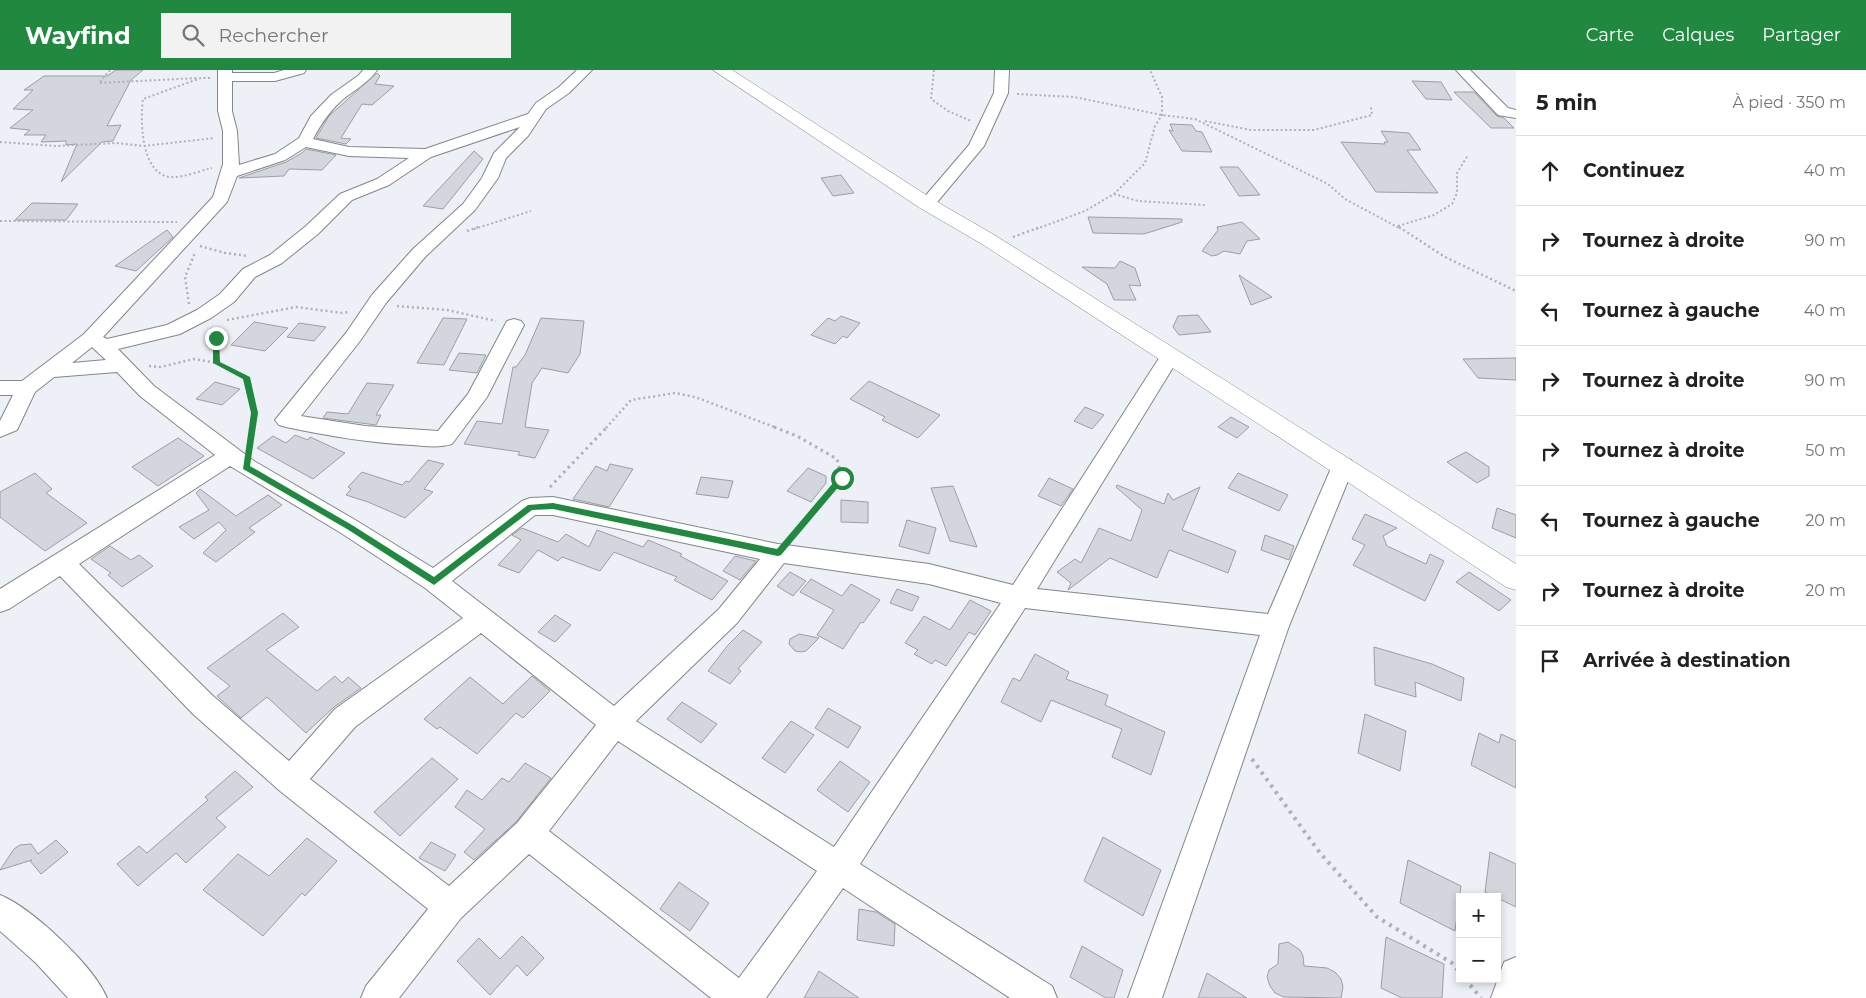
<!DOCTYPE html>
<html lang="fr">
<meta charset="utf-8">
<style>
body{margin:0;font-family:Montserrat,sans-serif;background:#f2f2f2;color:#222}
.controls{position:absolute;right:15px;bottom:15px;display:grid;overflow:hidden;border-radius:0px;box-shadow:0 2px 8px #0003}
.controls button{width:45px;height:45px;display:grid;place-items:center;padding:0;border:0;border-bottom:1px solid #e0e0e0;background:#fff;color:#222;font:25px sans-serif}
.stop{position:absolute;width:15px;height:15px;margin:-11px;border:4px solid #20893f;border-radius:50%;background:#fff}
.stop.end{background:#20893f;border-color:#fff;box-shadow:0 1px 5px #0008}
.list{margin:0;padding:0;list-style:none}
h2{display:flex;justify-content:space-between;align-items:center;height:65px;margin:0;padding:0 20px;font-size:21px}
h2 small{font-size:16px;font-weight:400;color:#767676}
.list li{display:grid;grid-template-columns:32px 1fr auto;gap:15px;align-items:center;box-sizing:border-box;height:70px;padding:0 20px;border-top:1px solid #e0e0e0}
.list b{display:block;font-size:19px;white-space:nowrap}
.list em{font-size:16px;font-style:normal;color:#767676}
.icon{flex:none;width:28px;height:28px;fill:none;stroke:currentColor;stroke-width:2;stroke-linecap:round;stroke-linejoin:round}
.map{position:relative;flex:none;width:1516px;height:928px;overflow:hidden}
header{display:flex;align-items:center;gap:30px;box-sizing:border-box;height:70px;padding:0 25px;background:#20893f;color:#fff}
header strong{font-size:24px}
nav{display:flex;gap:28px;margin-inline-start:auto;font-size:18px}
.search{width:350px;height:45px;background:#f2f2f2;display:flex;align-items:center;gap:12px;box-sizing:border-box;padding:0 18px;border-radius:0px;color:#767676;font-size:19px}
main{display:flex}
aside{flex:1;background:#fff}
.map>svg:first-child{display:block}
</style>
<header>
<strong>Wayfind</strong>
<div class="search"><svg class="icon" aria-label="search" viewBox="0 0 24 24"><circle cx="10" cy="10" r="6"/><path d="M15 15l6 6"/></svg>Rechercher</div>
<nav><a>Carte</a><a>Calques</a><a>Partager</a></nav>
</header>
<main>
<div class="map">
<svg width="1516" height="928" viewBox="0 0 1516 928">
<rect width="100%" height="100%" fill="#edf0f7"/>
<!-- building -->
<path fill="#d4d6dd" stroke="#9c9ea5" d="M116,0H143L131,10L107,56L121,55L113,71L102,72L61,112L77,74L66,75V71L41,72L46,65H24L30,60L10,58L33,40L13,39L33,20H24L44,6H107Z
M377,3L380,6L375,14L394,16L372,35L362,34L341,68L351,69L346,74L316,68L329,46Z
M1412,11L1441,12L1452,30L1426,29Z
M1454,22H1474L1497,46L1504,48L1514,58H1491Z
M1170,54L1192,55L1196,61L1202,62L1212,82L1182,81L1169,60L1173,61Z
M1381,61L1409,63L1421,80H1407L1438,123L1376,122L1341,72L1385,74L1384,72H1388Z
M306,79L336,85L322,100L289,99L284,106L239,108L286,92L302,83Z
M474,81L483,89L443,139L423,136Z
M1220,97H1238L1260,125L1239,126Z
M841,105L854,123L833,126L821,108Z
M32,133L78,134L66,150H15Z
M1088,147L1182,149V152L1144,164L1093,163Z
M1242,152L1260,169L1247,171L1240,184L1224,181L1217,185L1212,186L1202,181L1218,160L1217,157Z
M167,160L173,167L136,201L115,196Z
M1120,191L1135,198L1141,216L1129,215L1136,230H1114L1107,214L1082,197L1115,198Z
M1239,205L1272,227L1251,235Z
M1198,245L1211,262L1179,265L1173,257L1178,246Z
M841,246L860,253L847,268L843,266L835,274L811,265L828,248L835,251Z
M443,248L467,249L444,295L417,293Z
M541,248L584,251L580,284L568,303L542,298L532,313L525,357L549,360L535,388L518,385L520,382L464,374L477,351L502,354L513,297H516L525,285Z
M254,252L288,258L265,281L231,275Z
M299,253L326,257L314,271L287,267Z
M459,283L486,285L477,303L449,300Z
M1516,288V310L1478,308L1463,289Z
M869,311L940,345L918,368L882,350L885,347L850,329Z
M215,312L240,319L222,335L196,329Z
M367,313L394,315L376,345H381L376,355L323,348L327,342L348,344Z
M1085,337L1104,345L1092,359L1074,351Z
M1231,347L1249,357L1237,368L1218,357Z
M295,365L308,370L310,367L345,383L313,409L257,378L273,366L286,373Z
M178,368L204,386L158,416L132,397Z
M1466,382L1489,397V406L1477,413L1447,392Z
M428,390L444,394L424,419L433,422L405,448L368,432L346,425L351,419L348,417L362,402L402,415L406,411L409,412Z
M610,394L633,399L609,437L573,429L596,396L607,401Z
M808,398L826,406V413L811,432L787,421Z
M35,403L52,419L46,423L87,453L45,481L0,447V422Z
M1238,403L1288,425L1279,441L1228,418Z
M701,407L733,411L728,428L696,424Z
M1049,408L1073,419L1061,436L1038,426Z
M1117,415L1164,434L1168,423L1173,430L1200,417L1182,460L1236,481L1228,503L1169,480L1157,508L1110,488L1068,520L1071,513L1057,502L1075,489L1081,493L1099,458L1131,471L1142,440L1116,417Z
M953,416L977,477L950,471L931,418Z
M200,419L236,446L268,425L282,435L249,458L255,462L216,492L203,483L226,460L219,452L194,469L179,457L209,440L196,423Z
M841,430L868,432V453L841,452Z
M1497,438L1516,445V468L1492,458Z
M1365,444L1397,458L1383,466L1387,476L1426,494L1430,484L1444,491L1425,531L1353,495L1365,475L1352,469Z
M907,450L936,458L929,484L899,476Z
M522,458L558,472L566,464L589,477L597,460L643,477L648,470L682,484L680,486L728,511L712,530L674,510L677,507L614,482L600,501L562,487L558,491L538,480L519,503L498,495L521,470L512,465Z
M1265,465L1294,476L1289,490L1261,480Z
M110,476L131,490L139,485L153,496L122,517L108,505L111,503L91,489Z
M735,486L756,491L740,510L723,501Z
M790,502L806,511L793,526L777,516Z
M1469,502L1511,530L1499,541L1456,512Z
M811,509L842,526L851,514L880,530L863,553L861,552L843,579L817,565L834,540L800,522Z
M897,519L919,527L912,541L890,533Z
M970,530L991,541L975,565L969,562L946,596L935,590L932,594L914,584L918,580L905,573L924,546L950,560Z
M283,543L299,557L266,580L317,621L335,606L342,613L348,607L361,618L334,637L306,663L267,627L241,648L217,626L230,616L207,598Z
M555,545L571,555L555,572L538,562Z
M743,560L762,572L738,599L741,601L730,614L708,601L728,575Z
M799,564L819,568L806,581L801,582L795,581L789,574L790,569Z
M1374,577L1432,594L1464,608L1461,631L1415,612L1416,627L1375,615Z
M1035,584L1069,602L1066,609L1108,625L1105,635L1165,662L1151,705L1112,687L1122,659L1051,630L1041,652L1001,632L1013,608L1020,611Z
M532,606L550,621L523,648L516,643L477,684L440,657L437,659L424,649L470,607L503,634Z
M682,632L717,654L701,673L667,649Z
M828,638L861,657L848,678L815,658Z
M1365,644L1406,661L1400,701L1358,683Z
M791,651L814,665L785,703L762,688Z
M1479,663L1499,673L1501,664L1516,671V718L1471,695Z
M432,688L458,709L400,766L374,742Z
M840,691L870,712L848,742L817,720Z
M525,693L551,708L516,752L474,790L464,782L485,759L455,737L467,720L482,730L502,708L509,712Z
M235,701L253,717L216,748L226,757L186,793L176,783L138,816L117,794L139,776L147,783L208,730L205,727Z
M1103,767L1161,800L1143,846L1084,811Z
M307,768L337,791L305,826L302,823L263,866L203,820L238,784L269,806Z
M56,770L68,782L41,804L30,791L32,790L0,800L14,779L20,775L31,774L38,784Z
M431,772L456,785L445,801L419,788Z
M1490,782L1516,794V837L1485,822Z
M1408,790L1461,816L1455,861L1400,833Z
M679,812L709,833L690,861L660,839Z
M859,839L876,842L895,854L894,876L857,870Z
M522,866L544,888L527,906L517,895L490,925L457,891L479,868L500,889Z
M1386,867L1444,894L1442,928H1402L1381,918Z
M1288,872L1300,880L1303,886L1304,896L1327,898L1335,902L1341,909L1343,917L1341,928L1284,927L1275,923L1270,916L1267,907L1269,900L1278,894L1279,874Z
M1082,876L1123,900L1114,928H1106L1070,907Z
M819,901L859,928H804Z
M1207,903L1247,928H1198Z"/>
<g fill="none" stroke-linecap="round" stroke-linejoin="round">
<!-- minor casing -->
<g stroke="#83868c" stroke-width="2">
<path id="minor" d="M218,0H232V3H274L284,0H306L304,3L275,11H232V41L237,61L239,95L275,84L299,68L311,46L331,25L359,5L363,0H377C367,14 354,20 341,31C329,42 321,54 313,69L349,77L425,79L528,44L536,33L559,17L577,0H592L569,23L546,39L528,66L506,88L498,108L475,140L425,187L386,233L360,271L301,346L365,356L438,361L468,324L507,251L514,249L521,251L524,255L487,327L452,374C439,378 426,376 413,375C370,373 328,366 286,357L279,355L275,350L346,263L372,225L413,179L463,134L482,108L494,83L520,57L431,87L389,115L352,130L318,164L282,193L255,207L234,232L211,248L180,264L118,279L154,316L254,391L357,451L433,498L522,431L530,428L553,427L778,474L929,494L1013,515L1163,282L1170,280L1177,282L1180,286L1037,519L1268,544L1332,396L1335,390L1343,388L1351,390L1354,396L1289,556L1162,928H1128L1260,565L1025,538L860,794L1052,916L1057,928H1010L843,818L766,928H711L529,784L461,848L399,928H361L366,916L428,839L280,721L193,644L60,506L9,539L0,542V519L215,385L140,326L117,302L54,307L35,322L17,360L0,367V351L13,325H0V311H22L84,264L213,127L223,94V61L218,41ZM306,77L349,86L409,88L377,109L340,124L306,156L270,185L243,199L220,224L197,240L167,255L107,269L103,267L227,132L237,106L285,90ZM92,277L106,290L72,293ZM230,396L341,463L425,518L463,548L335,639L289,691L213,626L79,494ZM535,445H553L760,489L719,539L614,636L452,511ZM784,493L929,514L1001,533L834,777L636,651L737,553ZM481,563L596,655L517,753L449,816L310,709L355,657ZM618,671L817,801L739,908L549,761Z
M995,0H1009L1008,23L984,76L933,137H921L919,134L921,131L969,75L994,23Z
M1456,0H1470L1508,38L1516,40V48L1498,45Z
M0,825C32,838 94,896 107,928H68L36,893L0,861Z
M1516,887V928H1491L1504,892Z"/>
</g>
<!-- secondary casing -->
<g stroke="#83868c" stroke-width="1">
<path id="secondary" d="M713,0H732L934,130L996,166L1516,494V520L1506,517L1334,403L982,174L920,138Z"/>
</g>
<!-- path-far3 -->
<path stroke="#aeb1b6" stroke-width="2" stroke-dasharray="2 2.5" stroke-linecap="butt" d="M110,0L99,13L198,8
M934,0L931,29L948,41L971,51
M210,8H201L143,29C140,50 141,104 170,107C183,108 199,101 212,98
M1017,24L1074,27L1162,45L1195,49L1328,114L1345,129L1401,159
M1205,51L1251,60H1314L1372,45L1371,37
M0,72L56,76L116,73L143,76L214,68
M1114,124L1138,131L1205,135
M0,151L177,152
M1398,156L1434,145L1452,134L1457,123V103L1468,85
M474,159L531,141
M1036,159L1085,141L1114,124L1145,93L1155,56L1162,45V27L1150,0"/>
<!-- path-far2 -->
<path stroke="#aeb1b6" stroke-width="2.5" stroke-dasharray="2 3" stroke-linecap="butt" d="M1399,157L1445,187L1516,221
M467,161L478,157
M1013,167L1040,157
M200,176L225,183L248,186
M189,234L185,207L195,183
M397,236L447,240L496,251
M227,250L296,237L343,243L349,242
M211,258L216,268L217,293L247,307L255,343L252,358
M149,296L160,297L194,289L217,293
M606,358L631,330L675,323L695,327L777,358"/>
<!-- path-far1 -->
<path stroke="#aeb1b6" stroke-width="3" stroke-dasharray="2.5 4" stroke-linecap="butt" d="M774,357L797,366L837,389L842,408L792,467
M249,376L252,357
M550,417L607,357"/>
<!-- path -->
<path stroke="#aeb1b6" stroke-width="4" stroke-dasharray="3 5" stroke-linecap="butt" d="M1252,689L1320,783L1377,847L1452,893L1460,903
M1465,909L1481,928"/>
<!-- minor -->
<use href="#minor" fill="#fff" fill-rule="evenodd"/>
<!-- secondary -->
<use href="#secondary" fill="#fff" fill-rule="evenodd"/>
</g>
<!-- route -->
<path fill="#20893f" d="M216,266L219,268L220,292L250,307L258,343L250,396L352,455L434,507L528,435L553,433L777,479L839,406H845L846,408L781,485L778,486L553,439L532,440L434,515L347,459L243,399L251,343L243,309L213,293V268Z"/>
</svg>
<div class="controls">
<button>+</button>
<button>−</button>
</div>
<div class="stop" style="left:842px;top:408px"></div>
<div class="stop end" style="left:216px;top:268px"></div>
</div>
<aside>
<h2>5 min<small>À pied · 350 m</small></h2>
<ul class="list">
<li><svg class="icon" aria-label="ahead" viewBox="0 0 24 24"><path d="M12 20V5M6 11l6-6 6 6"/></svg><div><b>Continuez</b></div><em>40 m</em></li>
<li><svg class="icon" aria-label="right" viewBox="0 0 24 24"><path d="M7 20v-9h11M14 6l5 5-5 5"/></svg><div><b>Tournez à droite</b></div><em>90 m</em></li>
<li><svg class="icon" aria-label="left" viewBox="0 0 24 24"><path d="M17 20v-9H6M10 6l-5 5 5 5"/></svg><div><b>Tournez à gauche</b></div><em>40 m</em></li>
<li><svg class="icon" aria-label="right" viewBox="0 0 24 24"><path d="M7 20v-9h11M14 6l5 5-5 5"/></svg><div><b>Tournez à droite</b></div><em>90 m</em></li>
<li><svg class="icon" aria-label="right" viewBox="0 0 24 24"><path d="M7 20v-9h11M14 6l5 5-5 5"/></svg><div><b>Tournez à droite</b></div><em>50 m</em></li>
<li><svg class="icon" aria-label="left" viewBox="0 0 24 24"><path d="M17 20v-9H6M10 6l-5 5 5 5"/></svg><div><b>Tournez à gauche</b></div><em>20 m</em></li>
<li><svg class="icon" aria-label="right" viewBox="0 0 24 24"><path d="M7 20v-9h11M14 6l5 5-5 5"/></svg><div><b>Tournez à droite</b></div><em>20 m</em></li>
<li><svg class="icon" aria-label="arrive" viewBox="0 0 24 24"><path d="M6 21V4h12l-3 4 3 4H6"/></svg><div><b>Arrivée à destination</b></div></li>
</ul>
</aside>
</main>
